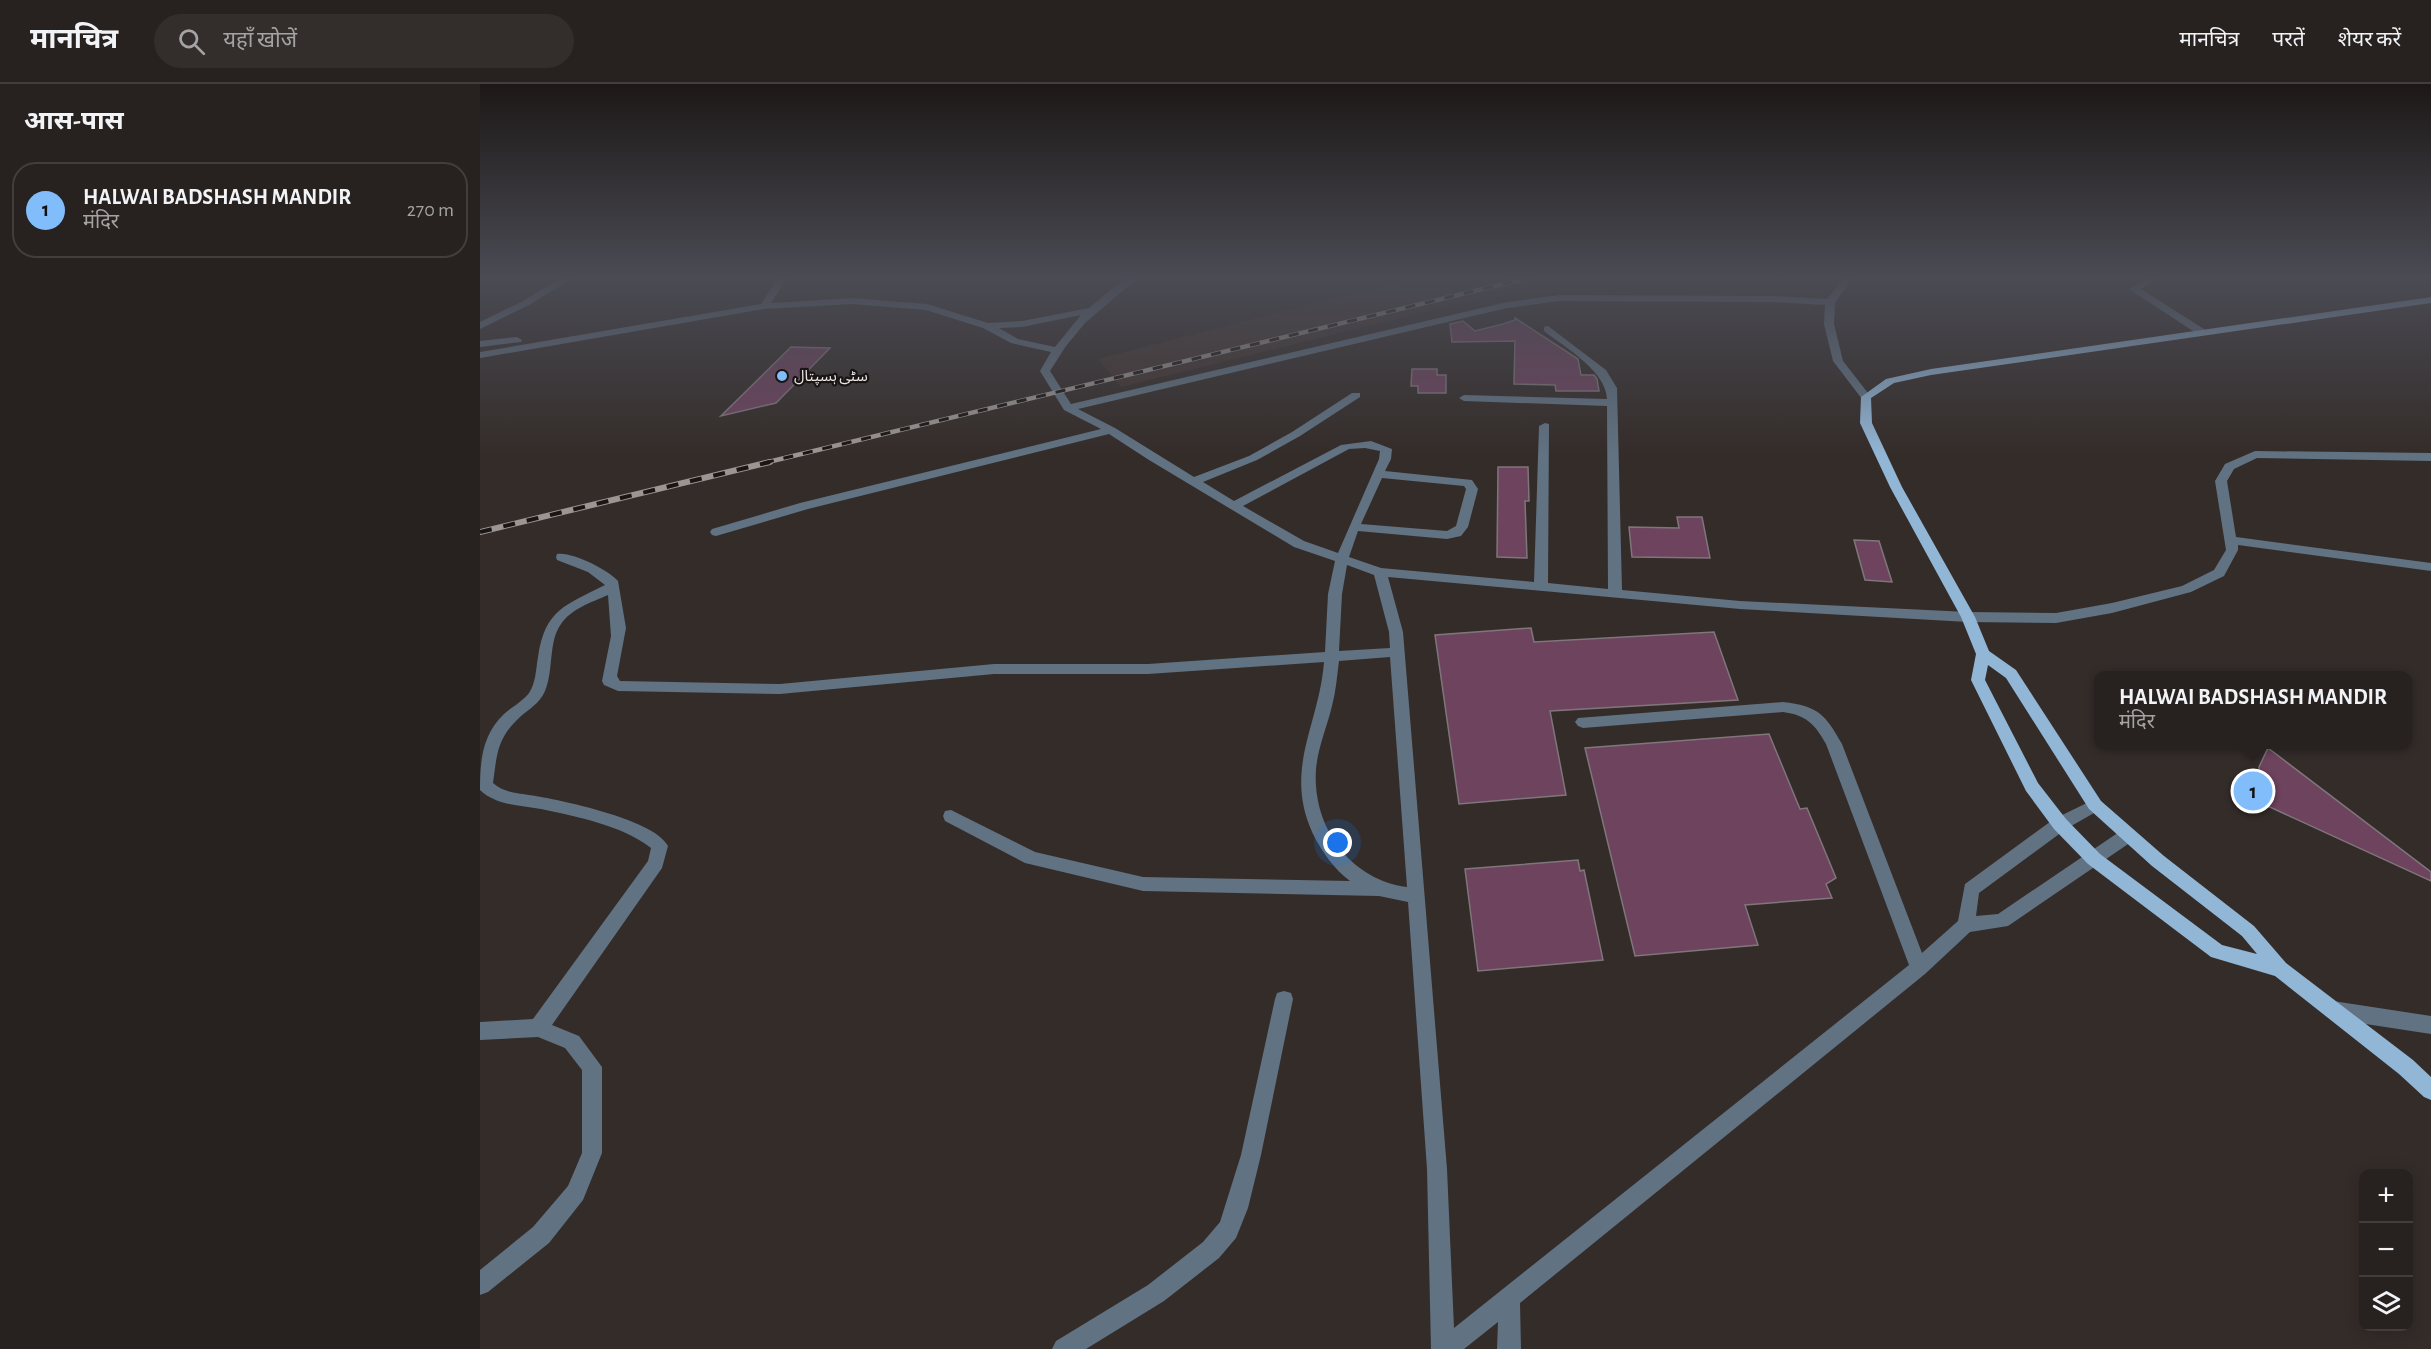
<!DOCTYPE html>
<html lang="hi">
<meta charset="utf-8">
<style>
body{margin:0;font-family:"Alegreya Sans","Noto Sans Arabic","Noto Sans Devanagari",sans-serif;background:#332e2c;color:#f1f3f6}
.controls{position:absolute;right:18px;bottom:18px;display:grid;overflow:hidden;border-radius:12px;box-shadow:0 3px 15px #0003}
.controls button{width:54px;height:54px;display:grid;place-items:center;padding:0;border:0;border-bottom:2px solid #433e3d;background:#27211f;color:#f1f3f6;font:30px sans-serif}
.you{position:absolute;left:858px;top:759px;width:21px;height:21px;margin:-15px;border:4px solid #fff;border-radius:50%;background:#1a73e8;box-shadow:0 0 0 9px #1a73e833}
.badge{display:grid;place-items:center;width:39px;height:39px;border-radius:50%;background:#81bdfa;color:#111;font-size:20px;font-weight:700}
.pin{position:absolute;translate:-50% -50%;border:3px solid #fff;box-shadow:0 2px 6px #0006}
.popup{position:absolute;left:1614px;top:587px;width:318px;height:78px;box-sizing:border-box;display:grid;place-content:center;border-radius:12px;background:#27211f;filter:drop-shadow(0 2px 4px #0005);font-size:20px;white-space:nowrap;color:#a4a3a4}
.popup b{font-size:22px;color:#f1f3f6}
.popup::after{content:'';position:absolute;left:50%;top:100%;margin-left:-12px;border:12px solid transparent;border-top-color:#27211f}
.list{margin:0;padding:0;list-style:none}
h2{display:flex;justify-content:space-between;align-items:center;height:78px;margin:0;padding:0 24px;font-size:26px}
h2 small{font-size:20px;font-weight:400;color:#a4a3a4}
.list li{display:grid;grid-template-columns:39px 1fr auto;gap:18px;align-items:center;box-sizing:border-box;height:96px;margin:0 12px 12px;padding:0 12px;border:2px solid #433e3d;border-radius:24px}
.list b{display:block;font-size:22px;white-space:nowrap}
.list p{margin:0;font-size:20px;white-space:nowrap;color:#a4a3a4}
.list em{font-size:20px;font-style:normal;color:#a4a3a4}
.icon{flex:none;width:33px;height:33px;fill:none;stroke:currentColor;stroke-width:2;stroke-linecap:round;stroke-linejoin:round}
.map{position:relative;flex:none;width:1951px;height:1265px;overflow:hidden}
header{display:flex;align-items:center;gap:36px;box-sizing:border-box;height:84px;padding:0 30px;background:#27211f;border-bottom:2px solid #433e3d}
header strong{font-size:28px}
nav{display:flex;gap:33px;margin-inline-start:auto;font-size:21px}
.search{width:420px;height:54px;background:#332e2c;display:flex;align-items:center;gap:15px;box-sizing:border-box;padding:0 21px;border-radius:33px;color:#a4a3a4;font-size:22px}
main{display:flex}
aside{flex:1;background:#27211f}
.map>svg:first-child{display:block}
</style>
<header>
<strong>मानचित्र</strong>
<div class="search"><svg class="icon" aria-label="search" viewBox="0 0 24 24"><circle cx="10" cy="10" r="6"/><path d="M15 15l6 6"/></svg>यहाँ खोजें</div>
<nav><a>मानचित्र</a><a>परतें</a><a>शेयर करें</a></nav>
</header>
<main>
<aside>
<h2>आस-पास<small></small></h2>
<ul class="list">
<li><span class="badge">1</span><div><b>HALWAI BADSHASH MANDIR</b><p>मंदिर</p></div><em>270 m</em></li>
</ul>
</aside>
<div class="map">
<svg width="1951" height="1265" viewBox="0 0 1951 1265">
<rect width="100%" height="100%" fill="#342c29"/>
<!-- built -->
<path fill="#42332e" d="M931,194H1170L993,216L641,303L618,275Z
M1269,194H1341L1323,212Z"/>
<!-- building -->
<path fill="#6e435e" stroke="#7f767b" stroke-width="1.5" d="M1035,234L1098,275L1101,291H1114L1117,295L1119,307H1076L1075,301L1034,300L1035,257L972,258L970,240L983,237L995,247L1023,240L1035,236Z
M311,263L350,264L296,319L241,332Z
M932,285H957V291H966V309H938V302H931Z
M1018,383H1048L1049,417H1045L1047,474L1017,473Z
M1197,433H1222L1230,474L1152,473L1149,443L1199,444Z
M1374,456L1399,457L1412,498L1385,496Z
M1051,544L1054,558L1234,548L1258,616L1070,627L1086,711L979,720L955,551Z
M1289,650L1320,725L1327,724L1356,794L1346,800L1352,814L1265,821L1278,861L1155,872L1105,664Z
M1788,664L1951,788V797L1781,719L1779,683Z
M1098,776L1100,787L1104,786L1123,876L998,887L985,785Z"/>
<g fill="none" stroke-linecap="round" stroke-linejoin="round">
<!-- minor -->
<path fill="#617282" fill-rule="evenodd" d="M81,194H92L49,221L0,245V238L43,217Z
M298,194H307L291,219L372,214L447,220L508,239L542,237L609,224L645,194H658L605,239L586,262L570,287L591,320L1027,218L1079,211L1293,212L1347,215L1364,194H1373L1355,218L1354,240L1363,277L1391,313L1386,316L1382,315L1353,277L1344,240L1345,221L1293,218L1079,217L1027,224L598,325L635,344L714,393L769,372L812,348L872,309H880V313L820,352L777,376L723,398L754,417L861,361L891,357L912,365L911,375L905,387L992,396L998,405L988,443L981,452L967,455L878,447L869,473L901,484L1054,498L1059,342L1065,339L1069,340L1068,499L1128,505L1127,322L984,317L979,314L984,311L1127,315C1126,287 1086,264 1064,247V243L1068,242L1126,286L1137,304L1142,506L1260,517L1488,528L1576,529L1632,519L1702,502L1734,486L1746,466L1735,397L1745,380L1775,367L1951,369V377L1777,374L1754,385L1747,397L1756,453L1951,479V487L1758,461V466L1744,492L1711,508L1632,529L1576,539L1488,538L1260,525L908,493L923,548L967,1085L974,1244L1429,881L1346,660C1335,640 1326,631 1303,628L1103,644L1098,642L1095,638L1098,634L1303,618C1338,622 1345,630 1362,660L1442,869L1478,837L1485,800L1574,735L1615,715L1621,717L1623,721L1621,725L1586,745L1499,809L1496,832L1518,830L1642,746L1648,744L1654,746L1656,751L1654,756L1528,842L1490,848L1445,890L1040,1219L1041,1265H1017L1018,1238L984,1265H951L947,1085L928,818L899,812L663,807L545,779L465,737L463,732L465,727L471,726L555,768L663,793L870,797C854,785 842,768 833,750C803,685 839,642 844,578L668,590H514L300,610L138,607L124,601L122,597L131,552L128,511C112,518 91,525 81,540C68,558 74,586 65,607C60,619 49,625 40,633C17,654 17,670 13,699C26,711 45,709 61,713C89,718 176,737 188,762L182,784L72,941L99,952L122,983V1069L103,1116L69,1159L8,1208L0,1211V1186L53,1143L88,1102L102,1069V986L85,964L58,953L0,956V938L53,935L168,777L171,764C141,741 98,733 61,725C40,721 17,722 0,706C0,677 2,651 24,630C32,623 43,617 49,609C56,599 56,584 58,573C65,525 86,521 125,501L108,488L77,476L76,473L77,470C91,467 129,486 138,497L146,544L137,592L140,597L300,600L514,580H668L845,568L848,510L855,477L814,463L669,376L629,350L328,425L236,452L232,451L230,448L232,445L320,419L621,345L584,326L560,287L571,268L531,259L503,244L446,226L372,220L284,225L0,274V268L281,220ZM601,231L575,263L538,255L519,244L542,243ZM885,364L900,367L899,375L858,469L824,457L763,422L869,365ZM902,394L984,402L986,405L976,442L967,447L881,440ZM867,481L894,491L909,548L910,564L859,567L862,510ZM910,573L927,803C869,795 832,742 836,685C838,663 847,643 852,622C856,607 857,592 859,577Z
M1669,194H1680L1661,205L1727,247V251H1719L1649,205Z
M37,253L42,256L41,258L0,263V257Z
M804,907L811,909L813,915L781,1071L768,1124L756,1154L739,1174L684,1217L606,1265H572L576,1257L668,1201L723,1158L740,1138L761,1071L795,915L797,909Z
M1853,917L1951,932V950L1853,935L1846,932L1844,926L1846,920Z"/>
<!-- major -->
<path fill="#92b6d5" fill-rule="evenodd" d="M1951,213V219L1451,291L1414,299L1391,314L1392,339L1422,403L1495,533L1509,567L1536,586L1621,717L1684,772L1774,842L1806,879L1933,976L1951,993V1016L1944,1013L1919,990L1795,892L1731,873L1608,780L1574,745L1546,707L1491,596L1496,570L1481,533L1410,403L1380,339L1381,313L1406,295L1451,285ZM1508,581L1526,594L1609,725L1672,782L1762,852L1777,870L1742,861L1620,770L1586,735L1558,699L1505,596Z"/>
<!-- rail-far1 casing -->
<g stroke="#9c9592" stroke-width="4.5">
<path id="rail-far1" d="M284,379L1048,194"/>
</g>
<!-- rail casing -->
<g stroke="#9c9592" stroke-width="6">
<path id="rail" d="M0,448L290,378"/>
</g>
<!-- rail-far1 -->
<use href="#rail-far1" stroke="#191514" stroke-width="3" stroke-dasharray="10" stroke-linecap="butt"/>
<!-- rail -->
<use href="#rail" stroke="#191514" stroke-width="4" stroke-dasharray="12" stroke-linecap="butt"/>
</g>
<!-- sky -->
<linearGradient id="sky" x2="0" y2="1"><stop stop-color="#1d1817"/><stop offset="0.52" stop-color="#4a4b54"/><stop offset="1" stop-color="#4a4b54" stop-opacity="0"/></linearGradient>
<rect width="1951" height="371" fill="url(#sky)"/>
<!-- markers -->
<circle fill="#81bdfa" stroke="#191514" stroke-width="2" cx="302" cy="292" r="6"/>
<g text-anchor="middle" stroke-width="4.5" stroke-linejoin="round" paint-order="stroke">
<!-- far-poi labels -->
<g font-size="15" fill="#ece6e4" stroke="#191514" text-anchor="start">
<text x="314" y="297">سٹی ہسپتال</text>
</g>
</g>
</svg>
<div class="controls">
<button>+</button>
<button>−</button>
<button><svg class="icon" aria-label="layers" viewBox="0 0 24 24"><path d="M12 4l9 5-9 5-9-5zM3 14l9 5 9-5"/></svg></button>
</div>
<div class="you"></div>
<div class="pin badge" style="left:1773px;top:707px">1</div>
<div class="popup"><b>HALWAI BADSHASH MANDIR</b>मंदिर</div>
</div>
</main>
